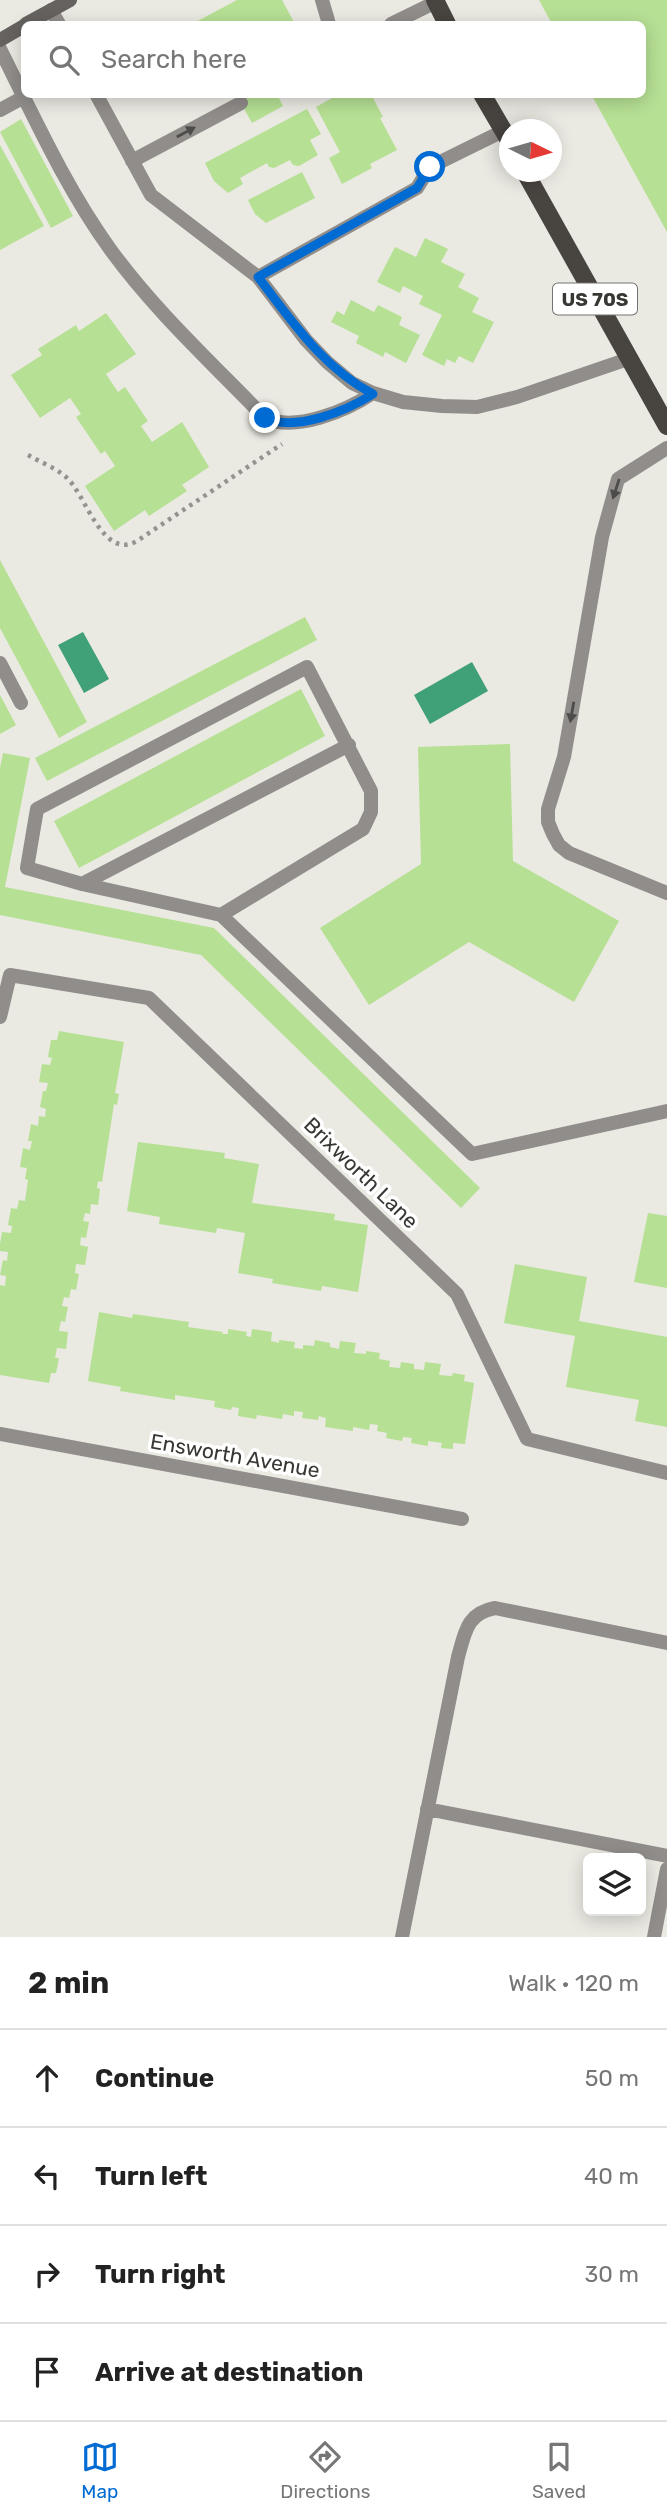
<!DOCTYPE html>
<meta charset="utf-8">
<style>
body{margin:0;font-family:Rubik,sans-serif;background:#f6f6f6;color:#222}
.controls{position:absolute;right:21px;bottom:21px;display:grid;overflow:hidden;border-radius:10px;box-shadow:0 4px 18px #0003}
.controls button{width:63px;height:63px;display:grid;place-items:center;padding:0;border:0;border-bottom:2px solid #e0e0e0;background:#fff;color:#222;font:35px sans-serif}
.compass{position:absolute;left:499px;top:119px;width:63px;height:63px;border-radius:50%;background:#fff;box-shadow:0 4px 18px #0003;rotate:95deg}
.stop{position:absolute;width:21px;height:21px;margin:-16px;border:5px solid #006bd2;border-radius:50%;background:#fff}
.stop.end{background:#006bd2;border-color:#fff;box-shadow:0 2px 7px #0008}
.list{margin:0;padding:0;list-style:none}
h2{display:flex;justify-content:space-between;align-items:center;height:91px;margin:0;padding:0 28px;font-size:30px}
h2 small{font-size:23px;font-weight:400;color:#767676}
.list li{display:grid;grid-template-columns:46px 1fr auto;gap:21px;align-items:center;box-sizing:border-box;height:98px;padding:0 28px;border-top:2px solid #e0e0e0}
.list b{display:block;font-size:26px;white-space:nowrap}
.list em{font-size:23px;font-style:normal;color:#767676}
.icon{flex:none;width:38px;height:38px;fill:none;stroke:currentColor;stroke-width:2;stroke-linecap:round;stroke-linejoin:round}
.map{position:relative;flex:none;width:667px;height:1937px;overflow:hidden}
.search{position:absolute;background:#fff;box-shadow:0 4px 18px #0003;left:21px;right:21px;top:21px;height:77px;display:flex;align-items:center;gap:18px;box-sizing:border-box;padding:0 24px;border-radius:10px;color:#767676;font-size:26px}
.sheet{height:483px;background:#fff}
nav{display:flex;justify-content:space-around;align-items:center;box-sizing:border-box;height:98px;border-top:2px solid #e0e0e0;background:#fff;font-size:19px;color:#767676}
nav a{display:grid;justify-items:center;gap:4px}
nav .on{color:#006bd2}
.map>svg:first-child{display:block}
</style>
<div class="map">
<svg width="667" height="1937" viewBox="0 0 667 1937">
<rect width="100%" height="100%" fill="#eae9e2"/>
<!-- water -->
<path fill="#40a077" d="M83,632L109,679L84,693L58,645Z
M472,662L488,691L430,724L414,695Z"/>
<!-- building -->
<path fill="#b6e094" d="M237,0H282L295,24H192Z
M539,0H667V232L591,94H642V24H552Z
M236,94H277L283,106L252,123Z
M339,94H371L383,117L380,118L397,150L370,164L372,168L342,184L329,158L340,152L316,107Z
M307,109L321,134L310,140L318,155L299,166L293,165L290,160L274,168L269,167L267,163L240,178L243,184L228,193L214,181L205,163Z
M21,119L73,216L51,228L0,132Z
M0,145L44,226L0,250Z
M302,172L315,198L266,223L255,214L248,200Z
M425,238L448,249L441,262L465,274L458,287L479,298L472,312L494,322L473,363L459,356L455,363L447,359L444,366L422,355L442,315L419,304L423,296L403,286L400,293L377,282L395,247L416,257Z
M351,300L374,312L378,305L402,317L399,325L420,335L406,363L385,352L383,357L356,343L359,336L331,322L337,311L344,315Z
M106,313L136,354L106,374L118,392L125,387L148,421L141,426L152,442L182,422L209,467L182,485L187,491L149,516L145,510L114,531L85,486L115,466L105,451L101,454L76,417L81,414L70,398L40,418L11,375L42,355L38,349L76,325L79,331Z
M0,560L87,722L59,738L0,628Z
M305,617L317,640L47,781L35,758Z
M301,689L325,736L79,868L54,821Z
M0,695L16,725L0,734Z
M510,744L513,861L619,921L574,1002L469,942L369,1005L320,928L421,864L418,747Z
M3,753L30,758L5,887L214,928L480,1188L461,1208L201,955L0,915V768Z
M59,1031L124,1042L115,1093L119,1094L117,1105L114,1104L102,1182L98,1181L97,1188L100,1189L98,1205L91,1204L90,1214L85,1213L83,1221L89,1222L86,1238L81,1237L80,1245L88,1247L85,1265L76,1264L75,1273L79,1274L76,1290L71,1289L69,1298L64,1297L62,1306L68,1307L65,1322L61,1321L59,1331L68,1332L66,1349L57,1348L55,1358H59L56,1373H51L49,1383L0,1375V1285L5,1286L6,1276L0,1275L3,1260L7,1261L8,1252L0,1251V1244L2,1232L11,1233L12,1226L8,1225L11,1208L17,1209L19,1200L25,1201L28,1180L25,1179L27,1168L20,1167L23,1148L30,1150L32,1141H28L31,1124L38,1126L39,1116L45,1117L46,1109L40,1107L43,1091H46L48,1083L39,1082L42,1064L50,1065L52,1058L48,1057L51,1040H57Z
M138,1142L225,1153L224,1158L259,1164L252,1203L335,1214L334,1220L368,1225L358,1292L322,1286L321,1291L272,1283L273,1279L238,1273L245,1233L217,1228L216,1233L159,1224L160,1217L127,1211Z
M648,1213L667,1216V1288L634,1282Z
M515,1264L587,1277L579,1321L667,1337V1427L635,1421L639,1400L566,1387L575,1336L504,1323Z
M99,1312L132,1318L133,1314L189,1322L188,1327L223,1332L222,1334H228V1329L247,1332L246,1336L251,1337L252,1329L272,1332L271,1341L279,1343V1340L295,1342L294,1348L303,1349V1345L314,1346L315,1340L330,1343V1347L339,1349L340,1341L356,1343L354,1353L366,1354V1351L380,1353L379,1359L390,1361L389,1367L400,1368L401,1362L414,1364V1369L424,1370L425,1362L441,1364L439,1375L452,1376L453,1373L465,1375L464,1381L474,1383L465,1444L453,1443V1449L441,1448L442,1443L428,1441V1446L411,1443L412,1438L403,1437L402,1441L386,1438L387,1433L377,1431L378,1425L370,1424L369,1430L353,1427V1431L325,1427L326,1418L319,1416L318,1420L302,1418L303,1412L294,1411V1416L283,1414L282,1419L257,1415L256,1419L238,1416L239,1408L232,1407L231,1410L214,1407L215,1401L175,1395V1400L120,1391L121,1387L88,1381Z"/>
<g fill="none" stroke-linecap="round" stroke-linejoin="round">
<!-- path -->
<path stroke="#94938e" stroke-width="4.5" stroke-dasharray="3.5 5" stroke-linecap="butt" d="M28,455C40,462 56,468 66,477C86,494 102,561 137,541L282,444"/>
<!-- service -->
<path stroke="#908d8b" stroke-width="14" d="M322,0L329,24
M51,10L59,24
M391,24L436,2
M0,49C34,117 66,188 110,249C155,311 212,363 265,418C296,432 346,411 373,393
M96,94L151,195L258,277L306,340L327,362L352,383L373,393L403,402L442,406L477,407L517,397L628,359
M0,110L24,97
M132,161L241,103
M258,277L417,188L430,167L503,131
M667,448L618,479L602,537L564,757L548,809V822L553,834L559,845L569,853L667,893
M0,663L21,703
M82,884L349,745
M221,915L363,829L371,812V791L307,667L37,809L27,868L82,884L221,915L472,1154L667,1111
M0,1017L10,975L149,998L457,1294L527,1439L667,1473
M427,1809L667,1856
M402,1937L458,1657C465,1632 467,1613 495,1608L667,1643
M654,1937L667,1869"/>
<!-- minor -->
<path stroke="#908d8b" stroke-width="14" d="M0,1434L462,1519"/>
<!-- secondary -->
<path stroke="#65625f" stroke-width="14" d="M26,24L70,0
M0,40L24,26"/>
<!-- primary -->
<path stroke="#484440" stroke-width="18" d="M435,0L447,24
M482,94L510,142
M525,172L667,426"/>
</g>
<!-- one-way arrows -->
<defs><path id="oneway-solid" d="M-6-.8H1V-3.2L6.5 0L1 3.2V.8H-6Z" transform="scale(1.75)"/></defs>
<g fill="#4d4c4a">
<use href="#oneway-solid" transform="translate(186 132) rotate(-28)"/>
<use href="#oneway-solid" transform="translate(616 489) rotate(108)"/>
<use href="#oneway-solid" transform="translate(572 712) rotate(100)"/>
</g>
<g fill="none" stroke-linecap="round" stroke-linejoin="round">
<!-- route -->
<path stroke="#006bd2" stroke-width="9" d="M265,418C296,432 346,411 373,394C322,367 292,321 258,277L417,188L430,167"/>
</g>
<g text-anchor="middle" stroke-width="7" stroke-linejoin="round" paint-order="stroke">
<!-- shield labels -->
<rect fill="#fff" stroke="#737371" stroke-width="2" x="553" y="283.5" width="84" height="31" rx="5"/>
<g font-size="19" font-weight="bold" fill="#373734">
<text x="595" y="306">US 70S</text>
</g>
<!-- street labels -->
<g font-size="21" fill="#373734" stroke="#fff">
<text transform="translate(361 1173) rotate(44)" y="7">Brixworth Lane</text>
<text transform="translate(235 1456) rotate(10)" y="7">Ensworth Avenue</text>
</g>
</g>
</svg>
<div class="controls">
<button><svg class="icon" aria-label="layers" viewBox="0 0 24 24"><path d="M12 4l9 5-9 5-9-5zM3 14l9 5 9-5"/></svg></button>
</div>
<svg class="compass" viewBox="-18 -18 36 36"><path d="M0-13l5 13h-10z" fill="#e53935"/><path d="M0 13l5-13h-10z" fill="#767676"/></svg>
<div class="stop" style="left:430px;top:167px"></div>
<div class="stop end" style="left:265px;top:418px"></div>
<div class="search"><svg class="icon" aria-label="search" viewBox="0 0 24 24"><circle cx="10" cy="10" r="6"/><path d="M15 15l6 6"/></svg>Search here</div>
</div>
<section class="sheet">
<h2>2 min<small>Walk · 120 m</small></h2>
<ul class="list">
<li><svg class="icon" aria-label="ahead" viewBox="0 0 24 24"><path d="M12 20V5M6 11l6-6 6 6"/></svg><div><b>Continue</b></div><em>50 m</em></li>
<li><svg class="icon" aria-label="left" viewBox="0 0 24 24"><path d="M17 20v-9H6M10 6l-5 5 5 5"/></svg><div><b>Turn left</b></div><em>40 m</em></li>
<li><svg class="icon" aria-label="right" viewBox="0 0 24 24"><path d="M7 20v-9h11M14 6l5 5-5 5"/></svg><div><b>Turn right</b></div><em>30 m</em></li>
<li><svg class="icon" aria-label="arrive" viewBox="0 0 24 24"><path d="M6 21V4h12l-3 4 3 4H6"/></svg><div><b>Arrive at destination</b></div></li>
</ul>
</section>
<nav>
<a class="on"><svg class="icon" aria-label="map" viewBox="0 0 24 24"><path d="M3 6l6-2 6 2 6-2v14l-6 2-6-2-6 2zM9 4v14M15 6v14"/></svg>Map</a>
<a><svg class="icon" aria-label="directions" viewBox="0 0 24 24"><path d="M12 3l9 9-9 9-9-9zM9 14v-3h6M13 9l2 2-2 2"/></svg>Directions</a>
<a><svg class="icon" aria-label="saved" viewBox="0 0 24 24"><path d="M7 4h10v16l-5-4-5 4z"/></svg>Saved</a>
</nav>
